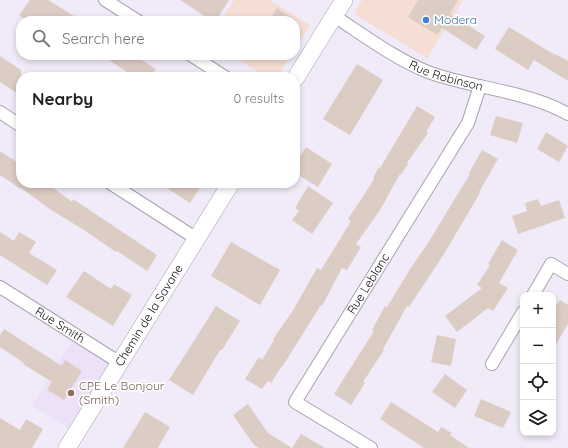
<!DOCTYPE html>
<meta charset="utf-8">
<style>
body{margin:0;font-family:Quicksand,sans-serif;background:#f6f6f6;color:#202124}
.controls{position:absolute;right:12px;bottom:12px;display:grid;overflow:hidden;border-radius:8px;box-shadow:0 2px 6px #0003}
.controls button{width:36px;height:36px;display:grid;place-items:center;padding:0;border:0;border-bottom:1px solid #e0e0e0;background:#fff;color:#202124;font:20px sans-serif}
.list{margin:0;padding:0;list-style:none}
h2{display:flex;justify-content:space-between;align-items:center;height:52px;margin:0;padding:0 16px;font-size:17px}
h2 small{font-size:13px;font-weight:400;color:#757577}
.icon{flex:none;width:22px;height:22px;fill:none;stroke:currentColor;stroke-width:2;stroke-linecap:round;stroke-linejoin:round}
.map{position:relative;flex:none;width:568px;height:448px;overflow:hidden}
.search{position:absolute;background:#fff;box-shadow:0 2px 6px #0003;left:16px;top:16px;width:284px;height:44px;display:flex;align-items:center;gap:10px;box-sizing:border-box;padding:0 14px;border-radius:16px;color:#757577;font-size:15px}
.panel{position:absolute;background:#fff;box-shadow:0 2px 6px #0003;left:16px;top:72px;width:284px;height:116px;border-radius:16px}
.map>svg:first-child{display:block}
</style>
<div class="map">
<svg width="568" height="448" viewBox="0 0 568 448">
<rect width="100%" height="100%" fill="#f1eaf8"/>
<!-- commercial -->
<path fill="#f5ded3" d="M234,0H270L310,25L295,48V21H221Z
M362,0H463L427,58L354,14Z
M231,55H291L277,77H266Z"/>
<!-- built -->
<path fill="#ece1f7" d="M76,335L120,363L76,433L32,406Z"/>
<!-- building -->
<path fill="#dccdc4" d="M30,0H48L82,21H27L19,15Z
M180,0H229L216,21H212Z
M418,0H458L450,14L485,36L476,50L442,28L437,35L408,17Z
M277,8L297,21H269Z
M509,27L555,55V54L568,61V81L534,60L528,70L495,49Z
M101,55H134L156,69L151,77H135Z
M0,56L21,70V96L0,82Z
M357,64L383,80L350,135L323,119Z
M417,106L435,117L426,132L428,133L407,163L408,164L401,175L400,174L380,210L356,244L361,247L347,270L342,268L322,306L321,305L282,367H281L271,383L268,381L262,389L245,379L259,357L262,360L274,340L273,339L292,312L317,268L321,270L351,221L348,219L364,195L374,179L373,178L379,167L380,168Z
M496,116L523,123L517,143L490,135Z
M546,132L568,146L559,162L537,149Z
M306,147L332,164L318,187L295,173V164Z
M482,150L498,159L479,192L480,193L444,254L409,307L407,306L383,349L384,350L363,382L365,383L351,405L334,394L374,331L372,330L385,306L387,307L412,266L428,243L451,205L470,174L469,173Z
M0,151L21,165V183H47L72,202L73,199L157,255L147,271L117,251L116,252L84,230L51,210L21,188V189L0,175Z
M159,183H203L190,203Z
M308,186L333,203L312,234L292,220L299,211L295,208Z
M538,199L541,206L559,200L565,218L518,234L512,216L527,211L525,203Z
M0,232L14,241L19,232L36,242L29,253L57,270L47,285L0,255Z
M502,240L518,250L499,283L508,288L493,311L488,308L457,332L445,316L482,288L477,285L490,265L488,264Z
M231,242L280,270L260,305L211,276Z
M84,271L111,289L114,284L132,295L113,326L66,297Z
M560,300L568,305V324L553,349V310Z
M216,306L240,321L222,350H220L193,395L169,380Z
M4,329L62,366L65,360L82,371L64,400L47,390L52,382L23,364L24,363L0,347V335Z
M437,335L456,339L451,366L431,362Z
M445,374L467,390L455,408L432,392Z
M481,399L511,412L503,428L474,416Z
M391,402L438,432L441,427L452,433L450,435L469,448H424L380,419Z
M248,404L268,433L292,448H259L254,445L233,415Z
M145,412L170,427L164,437L158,448H123Z
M0,418L20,430L26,419L43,429L32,448H0Z
M301,434L325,448H292Z"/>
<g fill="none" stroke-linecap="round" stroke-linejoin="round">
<!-- street casing -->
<g stroke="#a9a2b0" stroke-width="14">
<g id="street">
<path d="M105,0L138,21"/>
<path id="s1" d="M334,16C362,34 397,60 428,72C474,89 525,90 568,114"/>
<path d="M191,55L225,77"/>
<path d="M0,112L21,126"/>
<path d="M110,183L197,239"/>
<path id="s2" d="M0,287L120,363"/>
<path d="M533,295L551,264L568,274"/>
<path d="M492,364L523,312"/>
<path id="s3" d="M371,448L295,402L468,123L480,86"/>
</g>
</g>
<!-- secondary casing -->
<g stroke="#a9a2b0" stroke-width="18">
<g id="secondary">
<path d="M295,79L344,0"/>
<path id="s4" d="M67,448L231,183"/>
</g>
</g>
<!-- street -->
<use href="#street" stroke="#fff" stroke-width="12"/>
<!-- secondary -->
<use href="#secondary" stroke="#fff" stroke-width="17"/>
</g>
<!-- markers -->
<circle fill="#3f7fe0" stroke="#fff" stroke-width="1.5" cx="426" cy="20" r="4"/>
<circle fill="#8d6e63" stroke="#fff" stroke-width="1.5" cx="71" cy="393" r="4"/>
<g text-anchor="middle" stroke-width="3.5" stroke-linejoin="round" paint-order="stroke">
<!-- shop labels -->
<g font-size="12" fill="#366cbe" stroke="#fff" text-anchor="start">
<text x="434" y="24">Modera</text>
</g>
<!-- street labels -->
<g font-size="12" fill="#121014" stroke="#fff">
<text dy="4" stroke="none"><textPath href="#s1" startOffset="128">Rue Robinson</textPath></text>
<text dy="4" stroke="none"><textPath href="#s3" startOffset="228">Rue Leblanc</textPath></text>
<text dy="4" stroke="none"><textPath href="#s4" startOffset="156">Chemin de la Savane</textPath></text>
<text dy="4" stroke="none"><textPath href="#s2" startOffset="71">Rue Smith</textPath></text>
</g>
<!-- education labels -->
<g font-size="12" fill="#785e54" stroke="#fff" text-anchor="start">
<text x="79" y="390">CPE Le Bonjour<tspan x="79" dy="14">(Smith)</tspan></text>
</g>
</g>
</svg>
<div class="controls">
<button>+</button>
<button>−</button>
<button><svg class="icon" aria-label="locate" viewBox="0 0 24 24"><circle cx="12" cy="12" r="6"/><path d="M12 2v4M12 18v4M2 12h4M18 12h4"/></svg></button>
<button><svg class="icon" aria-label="layers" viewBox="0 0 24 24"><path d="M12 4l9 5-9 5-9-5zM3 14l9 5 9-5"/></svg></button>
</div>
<div class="search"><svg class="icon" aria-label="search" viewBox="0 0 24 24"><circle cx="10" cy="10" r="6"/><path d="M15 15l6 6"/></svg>Search here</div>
<section class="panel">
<h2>Nearby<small>0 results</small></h2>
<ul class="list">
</ul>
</section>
</div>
